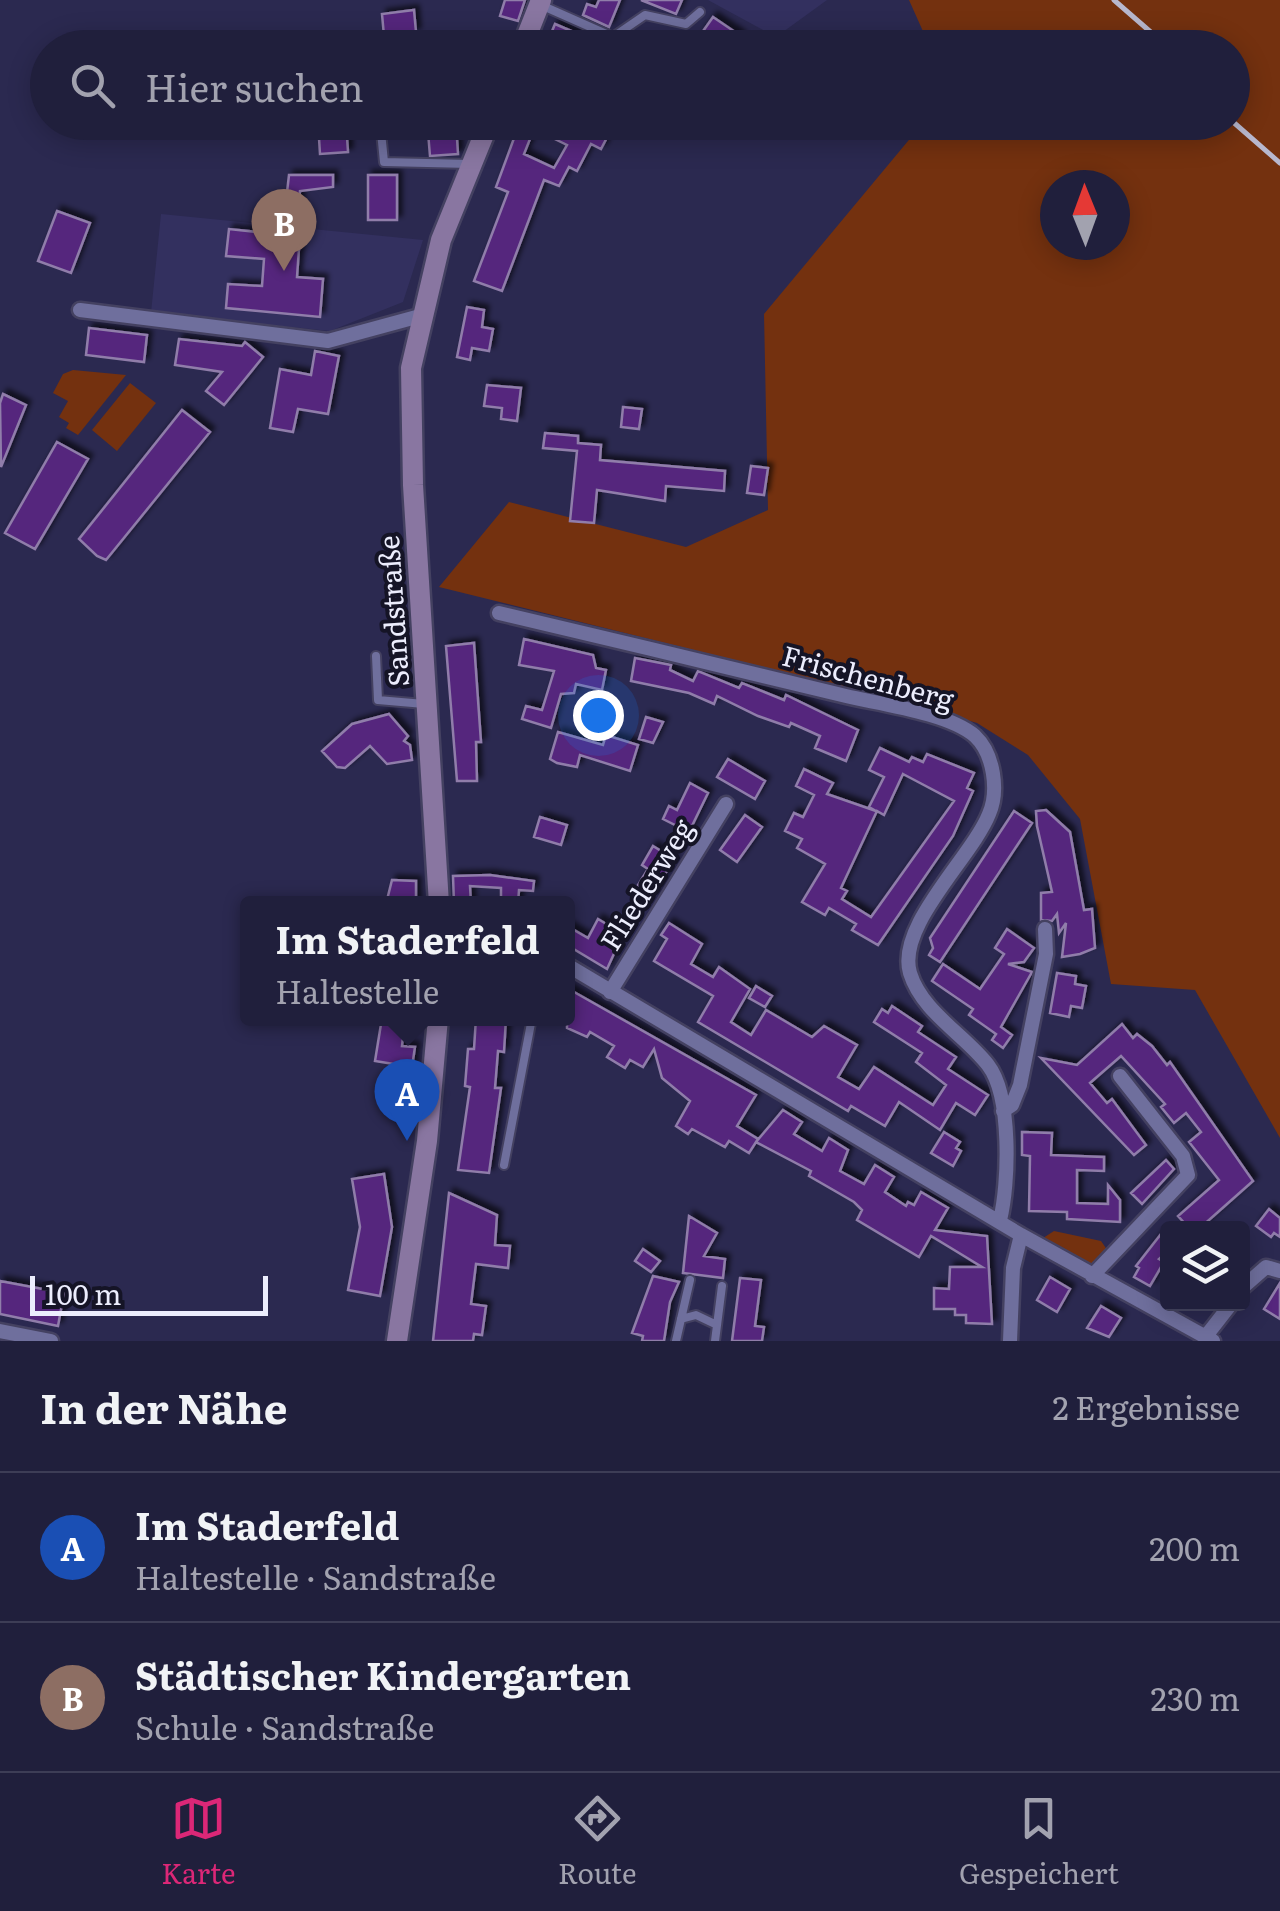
<!DOCTYPE html>
<html lang="de">
<meta charset="utf-8">
<style>
body{margin:0;font-family:Literata,serif;background:#282743;color:#f1f3f6}
.controls{position:absolute;right:30px;bottom:30px;display:grid;overflow:hidden;border-radius:10px;box-shadow:0 5px 25px #0003}
.controls button{width:90px;height:90px;display:grid;place-items:center;padding:0;border:0;border-bottom:2px solid #3d3d56;background:#201f3c;color:#f1f3f6;font:50px sans-serif}
.compass{position:absolute;left:1040px;top:170px;width:90px;height:90px;border-radius:50%;background:#201f3c;box-shadow:0 5px 25px #0003;rotate:359deg}
.scale{position:absolute;left:30px;bottom:25px;width:238px;box-sizing:border-box;padding-left:10px;border:5px solid #ecedfd;border-top:0;font-size:28px;line-height:35px;white-space:nowrap;color:#ecedfd;-webkit-text-stroke:8px #151426;paint-order:stroke}
.you{position:absolute;left:598px;top:715px;width:35px;height:35px;margin:-25px;border:8px solid #fff;border-radius:50%;background:#1a73e8;box-shadow:0 0 0 15px #1a73e833}
.badge{display:grid;place-items:center;width:65px;height:65px;border-radius:50%;background:#db2777;color:#fff;font-size:32px;font-weight:700}
.pin{position:absolute;translate:-50% -82px;filter:drop-shadow(0 2px 5px #0008)}
.pin::after{content:'';position:absolute;top:52px;width:35px;height:30px;background:inherit;clip-path:polygon(0 0,100% 0,50% 100%)}
.popup{position:absolute;left:240px;top:896px;width:335px;height:130px;box-sizing:border-box;display:grid;place-content:center;border-radius:10px;background:#201f3c;filter:drop-shadow(0 2px 8px #0005);font-size:32px;white-space:nowrap;color:#a2a2af}
.popup b{font-size:38px;color:#f1f3f6}
.popup::after{content:'';position:absolute;left:50%;top:100%;margin-left:-20px;border:20px solid transparent;border-top-color:#201f3c}
.list{margin:0;padding:0;list-style:none}
h2{display:flex;justify-content:space-between;align-items:center;height:130px;margin:0;padding:0 40px;font-size:42px}
h2 small{font-size:32px;font-weight:400;color:#a2a2af}
.list li{display:grid;grid-template-columns:65px 1fr auto;gap:30px;align-items:center;box-sizing:border-box;height:150px;padding:0 40px;border-top:2px solid #3d3d56}
.list b{display:block;font-size:38px;white-space:nowrap}
.list p{margin:0;font-size:32px;white-space:nowrap;color:#a2a2af}
.list em{font-size:32px;font-style:normal;color:#a2a2af}
.icon{flex:none;width:55px;height:55px;fill:none;stroke:currentColor;stroke-width:2;stroke-linecap:round;stroke-linejoin:round}
.map{position:relative;flex:none;width:1280px;height:1341px;overflow:hidden}
.search{position:absolute;background:#201f3c;box-shadow:0 5px 25px #0003;left:30px;right:30px;top:30px;height:110px;display:flex;align-items:center;gap:25px;box-sizing:border-box;padding:0 35px;border-radius:55px;color:#a2a2af;font-size:38px}
.sheet{height:430px;background:#201f3c}
nav{display:flex;justify-content:space-around;align-items:center;box-sizing:border-box;height:140px;border-top:2px solid #3d3d56;background:#201f3c;font-size:28px;color:#a2a2af}
nav a{display:grid;justify-items:center;gap:5px}
nav .on{color:#db2777}
.map>svg:first-child{display:block}
</style>
<div class="map">
<svg width="1280" height="1341" viewBox="0 0 1280 1341">
<defs>
<filter id="shadow"><feDropShadow dx="4.5" dy="-4.5" stdDeviation="2.5" flood-color="#0009"/></filter>
</defs>
<rect width="100%" height="100%" fill="#2b2950"/>
<!-- built -->
<path fill="#33305f" d="M708,0H827L776,37Z
M161,214L423,240L403,302L330,331L151,313Z"/>
<!-- green -->
<path fill="#74310f" fill-rule="evenodd" d="M909,0H1280V1138L1195,990L1111,984L1080,819L1028,755L977,723L923,707L439,587L509,502L686,547L768,510L764,314L923,123L1232,122V48L930,47ZM1055,185H1115V245H1055Z
M73,370L126,375L78,435L66,428L69,423L59,417L68,401L53,393L63,374Z
M130,383L156,403L117,451L92,430Z
M1054,1231L1101,1241L1108,1251L1088,1267L1040,1240Z"/>
<!-- building -->
<path fill="#54287d" stroke="#907daa" stroke-width="2.5" fill-rule="evenodd" filter="url(#shadow)" d="M505,0H525L518,21L500,16Z
M599,0H620L609,27L583,15L587,4L596,7Z
M641,0H682L676,14Z
M414,10L416,32L384,36L382,14Z
M713,17L741,36L733,48H721L701,34Z
M555,24L583,36L578,48H545Z
M318,122H346L348,152L320,154Z
M440,122H456L458,154L430,156L428,132L441,131Z
M520,122H615L601,149L591,144L577,171L569,167L559,186L544,180L502,291L474,281L508,192L496,187ZM534,129L567,145L554,168L524,154Z
M289,175H333V187L300,191L296,233L300,234L297,277L323,279L320,317L226,308L228,284L262,286L264,259L226,256L229,229L267,233L271,200L286,201Z
M368,175H397V220H368Z
M57,211L90,223L71,273L38,261Z
M467,307L484,310L482,327L493,329L489,351L472,348L470,360L457,357Z
M89,328L147,335L144,362L86,355Z
M179,339L242,346L245,342L263,357L224,405L206,391L222,372L175,365Z
M315,351L339,356L328,414L298,409L293,432L270,428L280,369L311,375Z
M487,385L521,388L517,421L501,419L502,408L484,406Z
M3,394L26,405L1,467L0,403Z
M623,407L642,409L639,429L621,427Z
M182,410L210,432L106,560L97,556L79,539Z
M545,433L578,436V443L601,445L600,460L725,471L724,491L666,486L665,501L597,490L594,523L570,521L577,451L543,448Z
M57,442L88,459L35,549L5,533Z
M751,466L768,468L764,495L747,493Z
M524,639L593,655L596,668L606,670L602,690L576,684L574,693L561,694L551,728L522,719L526,706L542,710L554,671L519,665Z
M474,643L481,742H476L477,781H457L446,646Z
M635,658L671,665L670,670L693,681L698,671L739,688L742,683L784,700L786,695L858,730L846,761L815,748L820,736L791,723L789,727L758,716L717,696L714,704L689,693L631,681Z
M389,714L408,736L404,741L410,745L412,760L387,764L370,746L345,768L337,767L322,751L352,724Z
M646,717L663,722L653,743L639,739Z
M558,732L603,745L606,735L638,745L630,771L580,755L577,767L557,763L550,759Z
M880,748L909,762L912,757L923,762L927,754L974,773L967,788L973,791L953,836L878,945L852,930L856,924L829,908L825,915L802,902L825,864L797,848L802,839L785,831L794,813L803,817L814,795L796,786L804,769L833,783L827,794L876,811L869,807L884,777L869,770ZM903,774L954,801L871,917L842,899L847,891L841,888L877,811L884,815Z
M728,759L765,781L755,799L717,777Z
M690,783L708,793L689,832L663,819L669,806L677,810Z
M1046,810L1070,832L1084,910L1092,909L1095,948L1080,954L1062,957L1066,923L1059,933L1057,914L1052,921L1041,920V893L1052,892L1037,826L1036,811Z
M1014,811L1032,823L940,962L929,955L933,948L930,938Z
M745,815L762,827L737,862L720,850Z
M540,817L567,825L561,845L534,837Z
M653,846L674,859L651,898L638,885L648,869L642,865Z
M490,875L534,881L533,891L519,890L518,904H501V888L470,886L471,904H454L453,876Z
M392,880L416,881V904H386Z
M598,919L623,934L607,969L567,945V926L588,938Z
M669,923L702,944L691,964L713,977L719,967L750,989L731,1022L751,1035L766,1010L812,1037L824,1026L857,1045L838,1077L859,1089L874,1067L933,1105L946,1085L916,1062L922,1053L874,1022L882,1009L888,1013L892,1006L922,1026L918,1032L956,1057L948,1069L988,1095L975,1115L956,1103L940,1130L899,1102L885,1126L851,1106L848,1111L698,1022L713,996L654,961L667,939L661,935Z
M1007,929L1034,948L1024,962L1008,964L1032,972L1001,1027L1012,1035L1003,1048L992,1040L996,1034L969,1015L973,1009L932,981L943,964L980,989L1004,954L995,948Z
M1057,973L1076,976L1075,984L1086,986L1082,1008L1071,1006L1069,1017L1050,1013Z
M756,986L772,996L765,1007L749,998Z
M567,988L756,1095L737,1126L758,1139L749,1153L729,1141L725,1147L692,1129L688,1134L676,1126L690,1101L662,1078L654,1049L643,1067L630,1060L625,1068L607,1057L614,1046L590,1032L587,1037L567,1028Z
M382,1018H405L402,1046L415,1047L412,1067L375,1061Z
M476,1018H506L504,1052L498,1051L495,1088H501L489,1173L458,1170L470,1087L465,1086L468,1049H474Z
M1122,1024L1133,1038L1137,1034L1152,1046L1167,1065L1170,1062L1253,1181L1200,1228H1189L1178,1216L1219,1180L1189,1142L1201,1132L1186,1113L1174,1123L1161,1107L1165,1104L1121,1056L1090,1083L1107,1103L1112,1099L1146,1145L1134,1155L1041,1058L1077,1065Z
M783,1110L802,1122L794,1134L822,1151L829,1138L848,1150L840,1171L864,1184L875,1165L894,1177L885,1192L906,1206L908,1202L914,1205L921,1192L948,1208L935,1230L987,1236L992,1324L966,1323V1315H955V1309H934V1288L949,1289L950,1267H982L931,1236L919,1257L857,1220L862,1210L854,1202L809,1176L811,1171L756,1142Z
M944,1132L960,1142L956,1148L961,1151L953,1166L931,1153Z
M1022,1132L1052,1133L1051,1155L1104,1157V1171L1077,1170V1203L1108,1204V1185L1120,1200V1222L1067,1219V1212L1029,1211L1030,1156L1022,1155Z
M1166,1160L1174,1169L1142,1204L1131,1193Z
M384,1174L392,1227L380,1296L348,1290L360,1227L352,1179Z
M449,1193L497,1215L495,1245L510,1246L508,1268L476,1264L471,1304L486,1306L482,1335L474,1334L473,1341H433Z
M1269,1209L1280,1218V1237L1274,1233L1271,1237L1256,1226Z
M689,1216L717,1233L704,1256L725,1259L723,1278L683,1273Z
M1161,1234L1168,1242V1251L1159,1259L1164,1262L1150,1286L1134,1277L1139,1268L1136,1266Z
M643,1249L660,1261L651,1272L635,1261Z
M653,1276L679,1282L670,1302L664,1341H642L643,1336L632,1333Z
M1050,1277L1070,1289L1057,1312L1037,1300Z
M740,1278L761,1280L755,1326L764,1327L762,1341H732Z
M0,1281L64,1293L58,1326L0,1314Z
M1280,1283V1319L1264,1309Z
M1101,1306L1121,1318L1109,1337L1087,1328Z"/>
<g fill="none" stroke-linecap="round" stroke-linejoin="round">
<!-- lane casing -->
<g stroke="#444161" stroke-width="12">
<path id="lane" d="M543,6L613,37L645,15L686,24L700,12
M380,122L384,162L470,164
M376,656L378,700L424,704
M504,1165L532,1018
M681,1319L696,1315L717,1325
M676,1341L690,1280
M715,1341L722,1286"/>
</g>
<!-- street casing -->
<g stroke="#444161" stroke-width="19">
<path id="street" d="M80,310L328,341L420,316
M499,613C615,640 730,668 846,696C880,704 949,713 975,736C994,754 999,791 989,814C972,857 896,926 910,973C922,1012 965,1035 988,1065C1012,1096 1009,1184 1000,1220
M567,965L1021,1235L1213,1341
M610,992L726,804
M1003,1111L1012,1105L1020,1085L1046,954L1045,929
M1092,1276L1188,1175L1183,1156L1120,1076
M1242,1288L1266,1267L1280,1271
M0,1331L51,1341
M1206,1336L1231,1304
M1010,1341L1013,1268L1021,1235"/>
</g>
<!-- secondary casing -->
<g stroke="#444161" stroke-width="25">
<path id="secondary" d="M522,48L541,0
M439,904L413,485L411,368L441,240L489,122
M397,1341L427,1141L438,1018"/>
</g>
<!-- lane -->
<use href="#lane" stroke="#6f6f9d" stroke-width="8"/>
<!-- street -->
<use href="#street" stroke="#6f6f9d" stroke-width="14"/>
<!-- secondary -->
<use href="#secondary" stroke="#8976a1" stroke-width="20"/>
<!-- rail -->
<path stroke="#b8b8ce" stroke-width="5" d="M1114,0L1169,48
M1232,121L1280,163"/>
</g>
<g text-anchor="middle" stroke-width="8" stroke-linejoin="round" paint-order="stroke">
<!-- street labels -->
<g font-size="28" fill="#ecedfd" stroke="#151426">
<text transform="translate(394 611) rotate(-94)" y="10">Sandstraße</text>
<text transform="translate(868 678) rotate(15)" y="10">Frischenberg</text>
<text transform="translate(647 885) rotate(-58)" y="10">Fliederweg</text>
</g>
</g>
</svg>
<div class="controls">
<button><svg class="icon" aria-label="layers" viewBox="0 0 24 24"><path d="M12 4l9 5-9 5-9-5zM3 14l9 5 9-5"/></svg></button>
</div>
<svg class="compass" viewBox="-18 -18 36 36"><path d="M0-13l5 13h-10z" fill="#e53935"/><path d="M0 13l5-13h-10z" fill="#a2a2af"/></svg>
<div class="scale">100 m</div>
<div class="you"></div>
<div class="pin badge" style="left:407px;top:1141px;background:#1a4fb4">A</div>
<div class="popup"><b>Im Staderfeld</b>Haltestelle</div>
<div class="pin badge" style="left:284px;top:271px;background:#8d6e63">B</div>
<div class="search"><svg class="icon" aria-label="search" viewBox="0 0 24 24"><circle cx="10" cy="10" r="6"/><path d="M15 15l6 6"/></svg>Hier suchen</div>
</div>
<section class="sheet">
<h2>In der Nähe<small>2 Ergebnisse</small></h2>
<ul class="list">
<li><span class="badge" style="background:#1a4fb4">A</span><div><b>Im Staderfeld</b><p>Haltestelle · Sandstraße</p></div><em>200 m</em></li>
<li><span class="badge" style="background:#8d6e63">B</span><div><b>Städtischer Kindergarten</b><p>Schule · Sandstraße</p></div><em>230 m</em></li>
</ul>
</section>
<nav>
<a class="on"><svg class="icon" aria-label="map" viewBox="0 0 24 24"><path d="M3 6l6-2 6 2 6-2v14l-6 2-6-2-6 2zM9 4v14M15 6v14"/></svg>Karte</a>
<a><svg class="icon" aria-label="directions" viewBox="0 0 24 24"><path d="M12 3l9 9-9 9-9-9zM9 14v-3h6M13 9l2 2-2 2"/></svg>Route</a>
<a><svg class="icon" aria-label="saved" viewBox="0 0 24 24"><path d="M7 4h10v16l-5-4-5 4z"/></svg>Gespeichert</a>
</nav>
